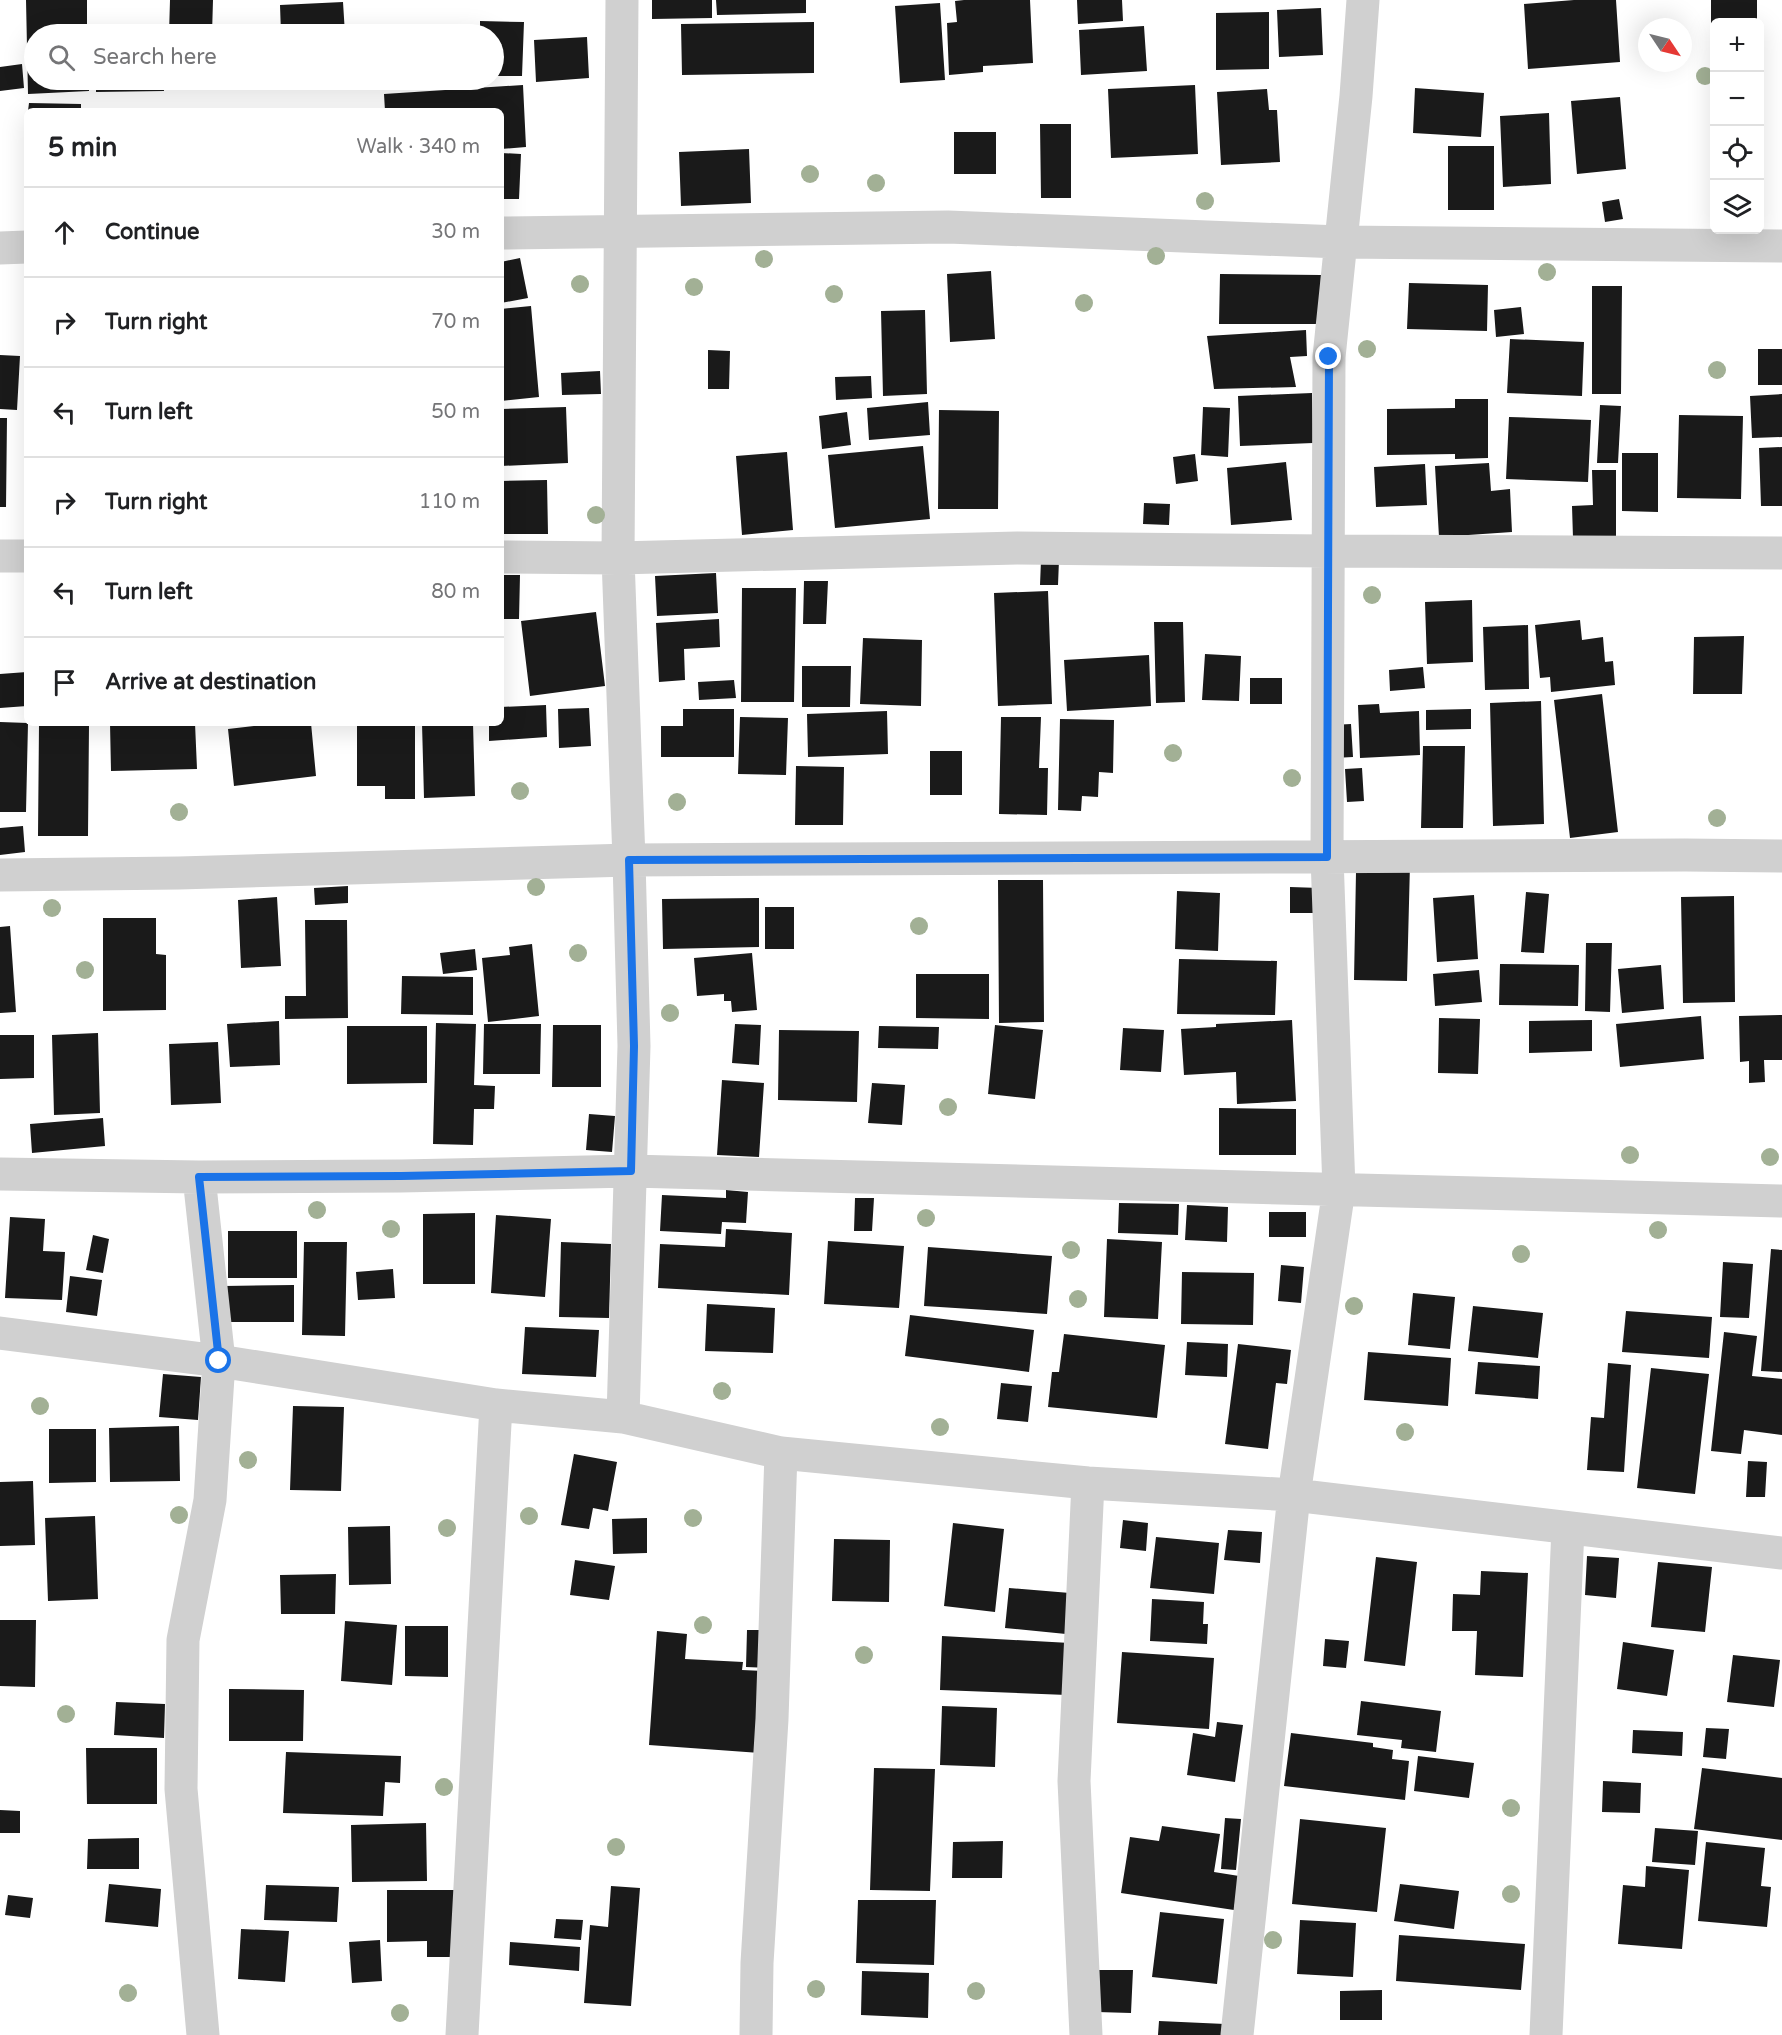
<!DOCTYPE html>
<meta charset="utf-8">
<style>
body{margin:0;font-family:"Varela Round",sans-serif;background:#f6f6f6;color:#202124}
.controls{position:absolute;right:18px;top:18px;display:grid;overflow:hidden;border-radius:9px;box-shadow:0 6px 24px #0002}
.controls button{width:54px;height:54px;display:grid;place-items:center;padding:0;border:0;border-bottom:2px solid #e0e0e0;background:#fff;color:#202124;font:30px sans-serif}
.compass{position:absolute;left:1638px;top:18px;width:54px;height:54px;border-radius:50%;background:#fff;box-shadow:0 6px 24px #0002;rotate:125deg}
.stop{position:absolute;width:18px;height:18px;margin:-14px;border:4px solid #1a73e8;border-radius:50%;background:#fff}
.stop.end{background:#1a73e8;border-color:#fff;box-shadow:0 2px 6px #0008}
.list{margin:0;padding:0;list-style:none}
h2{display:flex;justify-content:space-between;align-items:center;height:78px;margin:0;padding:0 24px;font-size:26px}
h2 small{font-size:20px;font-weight:400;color:#757577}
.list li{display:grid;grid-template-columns:39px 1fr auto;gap:18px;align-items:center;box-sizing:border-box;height:90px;padding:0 24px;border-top:2px solid #e0e0e0}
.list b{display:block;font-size:22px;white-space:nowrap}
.list em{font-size:20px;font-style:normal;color:#757577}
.icon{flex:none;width:33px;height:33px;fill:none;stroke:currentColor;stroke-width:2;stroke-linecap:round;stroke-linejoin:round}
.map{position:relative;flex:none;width:1782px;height:2035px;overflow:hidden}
.search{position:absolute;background:#fff;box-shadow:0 6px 24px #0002;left:24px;top:24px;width:480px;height:66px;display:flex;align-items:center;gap:15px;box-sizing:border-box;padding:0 21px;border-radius:33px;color:#757577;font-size:22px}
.panel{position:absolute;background:#fff;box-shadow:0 6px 24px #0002;left:24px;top:108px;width:480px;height:618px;border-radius:9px}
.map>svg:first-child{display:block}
</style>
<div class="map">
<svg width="1782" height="2035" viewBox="0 0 1782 2035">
<rect width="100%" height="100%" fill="#fff"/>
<!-- building -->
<path fill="#1a1a1a" d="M26,0H87V34H34V80H89V91L28,94Z
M170,0H213L212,34H169Z
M652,0H712V18L652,19Z
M716,0H806V13L717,15Z
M964,0H1030L1033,63L983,66V72L949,75L947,23L957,22L955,1Z
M1077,0H1122L1123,21L1078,24Z
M1574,0H1616L1620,62L1528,69L1524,4Z
M1711,0H1757V22H1714V44H1711Z
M343,2L345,34H281L280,5Z
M940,3L945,80L900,83L895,6Z
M1321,8L1323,55L1279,57L1277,10Z
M1269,12V69L1216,70V13Z
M480,21L524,22L522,76H494V34H480Z
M814,22V73L682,75L681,24Z
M453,26V34H362V31Z
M1144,26L1147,71L1081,75L1079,30Z
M587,37L589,78L536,82L534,40Z
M22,64L24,88L0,91V67Z
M96,80H163L164,91L96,92Z
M172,80H212V88H172Z
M284,80H337V81L284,84Z
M523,85L526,147L501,149V111H385L384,94Z
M1195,85L1198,154L1111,158L1108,89Z
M1415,88L1484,93L1481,137L1413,133Z
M1267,89L1269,110H1277L1280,162L1221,165L1217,92Z
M1620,97L1626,169L1577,174L1571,101Z
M29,103L81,104V111H28Z
M1549,113L1551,184L1503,187L1500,116Z
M1040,124H1071V198H1041Z
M954,132H996V174H954Z
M1448,146H1494V210H1448Z
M749,149L751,203L681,206L679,152Z
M501,153L521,154L519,199H501Z
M1619,199L1623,219L1605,222L1602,202Z
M520,258L528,298L501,303V262Z
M991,271L995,339L950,342L947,274Z
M1220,274L1321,275L1320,324H1219Z
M1409,283L1488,285L1487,331L1407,329Z
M1592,286H1622L1621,394H1592Z
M531,306L539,397L501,401V309Z
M1521,307L1524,334L1496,337L1494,310Z
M925,310L927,394L883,396L881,311Z
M1306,330L1307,356L1290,357L1296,387L1214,389L1207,336Z
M1510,339L1584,342L1582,396L1507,393Z
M1758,349H1782V385H1758Z
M708,350L730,351L729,389H708Z
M0,355L20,356L17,410L0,409Z
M600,371L601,394L562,395L561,373Z
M871,376L872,398L836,400L835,377Z
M1312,393L1313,443L1240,446L1238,396Z
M1782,394V437L1752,438L1750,396Z
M1455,399H1488V458L1455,459V454L1387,455V409L1455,408Z
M928,402L930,435L869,440L867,408Z
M1600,405L1621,406L1618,463H1597Z
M566,407L568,463L501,466V409Z
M1203,407L1230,408L1228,457L1201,455Z
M939,410L999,411L998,509H938Z
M847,412L851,445L822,449L819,416Z
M1679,415L1743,416L1741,499L1677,498Z
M1509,417L1591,420L1588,482L1506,479Z
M0,418H7L6,507H0Z
M923,446L930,519L835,528L828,455Z
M1782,447V506H1761L1759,448Z
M787,452L793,530L742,535L736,456Z
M1622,453H1658V512L1622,511Z
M1195,454L1198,481L1176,484L1173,457Z
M1286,462L1292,520L1231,525L1227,468Z
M1489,463L1491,491L1510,489L1512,532L1439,537L1435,466Z
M1425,464L1427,505L1376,507L1374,467Z
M1592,470H1616V537L1573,538L1572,506L1593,505Z
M547,480L548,534H501V481Z
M1144,503L1170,504L1169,525L1143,524Z
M1041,560H1059L1058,585H1040Z
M716,573L718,613L657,616L655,576Z
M501,575H520L519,619H501Z
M804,581H828L826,624H803Z
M742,588H796L794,702H741Z
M1048,591L1052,704L998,706L994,593Z
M1472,600L1473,662L1427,664L1425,602Z
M596,612L605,686L530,696L521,621Z
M719,619L720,647L684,649L685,680L659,682L656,623Z
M1580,620L1582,640L1603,637L1605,662L1613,661L1615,685L1551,692L1550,677L1540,678L1535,625Z
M1154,622H1183L1185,702L1156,703Z
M1528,625L1529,689L1485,690L1483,627Z
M1744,636L1742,694H1693L1694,637Z
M863,638L922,640L921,706L860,704Z
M1205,654L1241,656L1239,701L1202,700Z
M1149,655L1151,706L1067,711L1064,660Z
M802,666H851L850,707H802Z
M1423,667L1425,688L1390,691L1389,670Z
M27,672V706L0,708V674Z
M1250,678H1282V704H1250Z
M734,680L736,698L699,700L698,682Z
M1602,694L1618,832L1570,838L1554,700Z
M1541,701L1544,824L1493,826L1490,703Z
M1379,704L1380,713L1419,711L1420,755L1360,758L1358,705Z
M546,705L547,737L489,741V723H501V707Z
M589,708L591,746L559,748L558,709Z
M683,709H734V757H661V726H683Z
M1471,709V729L1426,730V710Z
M887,711L888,754L808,757L807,714Z
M740,717L788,718L786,775L738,774Z
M1001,717H1041L1039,768H1048L1047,815L999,814Z
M1060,719L1114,720L1113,773L1099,772L1098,797L1082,796L1081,811L1058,810Z
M0,722L28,723L26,812H0Z
M110,723H195L197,769L111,771Z
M278,723H311L316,776L234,786L228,729Z
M357,723H415V799H385V786H357Z
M422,723H473L475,796L424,798Z
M1351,724L1353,757L1334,758L1332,725Z
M39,725H89L88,836H38Z
M1423,746H1465L1463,828H1421Z
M930,751H962V795H930Z
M796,766L844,767L843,825H795Z
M1362,768L1364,801L1347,802L1345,769Z
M23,826L25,852L0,855V828Z
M1410,864L1407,981L1354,980L1356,872Z
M998,880H1043L1044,1022L999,1023Z
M348,886V903L315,905L314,888Z
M1290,887L1320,888L1319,913H1290Z
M1177,891L1220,893L1218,951L1175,949Z
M1526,892L1549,894L1544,953L1521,952Z
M1474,895L1478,959L1437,962L1433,898Z
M1734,896L1735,1002L1683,1003L1681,897Z
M277,897L281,966L241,968L238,900Z
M759,898V947L663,949L662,899Z
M765,907H794V949H765Z
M103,918H156V954L166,955V1010L103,1011Z
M305,920H347L348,1018L285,1019V996H306Z
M10,926L16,1012L0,1013V927Z
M1586,943H1612L1610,1012L1585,1011Z
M532,944L539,1016L488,1022L482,958L510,955L509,947Z
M475,949L477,970L443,974L440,953Z
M752,953L757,1010L732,1012L731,1001H724V994L697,996L694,958Z
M1179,959L1277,961L1275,1015L1177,1014Z
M1500,964L1579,965L1578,1006L1499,1005Z
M1661,965L1664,1009L1622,1013L1618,969Z
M1479,970L1482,1002L1435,1006L1433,974Z
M916,974H989V1019L916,1018Z
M402,976L473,977V1015L401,1014Z
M1782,1015V1060H1764L1765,1082L1749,1083V1061L1740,1062L1739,1016Z
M1701,1016L1704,1059L1620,1067L1616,1024Z
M1439,1018L1480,1019L1478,1074L1438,1073Z
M1292,1020L1296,1101L1237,1104L1236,1072L1184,1075L1181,1029L1216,1027V1024Z
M1592,1020V1051L1529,1053V1021Z
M279,1021L280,1065L230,1067L227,1024Z
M436,1023L476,1024L474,1085L495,1086L494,1109H474L473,1145L433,1144Z
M484,1024H541L540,1074H483Z
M735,1024L761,1025L759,1065L732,1063Z
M553,1025H601V1087H552Z
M995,1025L1043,1030L1035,1099L988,1094Z
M347,1026H427V1083L347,1084Z
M879,1026L939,1027L938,1049L878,1048Z
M1123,1028L1164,1030L1161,1072L1120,1070Z
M779,1030L859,1031L857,1102L778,1100Z
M98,1033L100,1113L54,1115L52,1035Z
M0,1035H34V1078L0,1079Z
M218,1042L221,1103L171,1105L169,1044Z
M722,1080L764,1083L759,1157L717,1155Z
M872,1083L905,1085L902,1125L868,1123Z
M1219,1108L1296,1109V1155H1219Z
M589,1114L615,1116L612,1152L586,1150Z
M103,1118L105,1146L32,1153L30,1124Z
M726,1190L748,1192L746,1223L722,1222L721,1234L660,1231L662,1195L726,1198Z
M855,1198H874L872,1231H854Z
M1119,1203L1179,1204L1178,1235L1118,1233Z
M1187,1205L1228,1207L1227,1242L1185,1240Z
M1269,1212H1306V1237H1269Z
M475,1213V1284H423V1214Z
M496,1215L551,1219L545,1297L491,1293Z
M10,1217L45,1219L43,1251L65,1252L62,1300L5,1298Z
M726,1229L792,1233L789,1295L658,1288L660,1244L725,1247Z
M228,1231H297V1278H228Z
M93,1235L109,1239L103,1273L86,1270Z
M1107,1239L1162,1242L1158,1319L1104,1317Z
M828,1241L904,1246L899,1308L824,1304Z
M304,1242H347L345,1336L302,1335Z
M561,1242L611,1244L609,1318L559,1317Z
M928,1247L1052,1256L1047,1314L924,1306Z
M1771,1249L1782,1250V1372L1761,1371Z
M1723,1262L1753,1264L1749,1318L1720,1317Z
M1281,1265L1304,1267L1301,1303L1278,1301Z
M393,1269L395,1298L358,1300L356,1272Z
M1182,1272L1254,1273L1253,1325L1181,1324Z
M70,1276L102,1280L97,1316L66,1312Z
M294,1285V1322H224V1286Z
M1413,1293L1455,1297L1450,1349L1408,1345Z
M707,1304L775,1308L773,1353L705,1351Z
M1473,1306L1543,1313L1538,1358L1468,1351Z
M1626,1311L1712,1317L1709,1358L1622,1352Z
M910,1315L1034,1330L1029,1372L905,1356Z
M525,1327L599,1330L596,1377L522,1374Z
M1724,1332L1757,1336L1752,1376L1782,1379V1435L1744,1430L1741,1454L1711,1451Z
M1064,1334L1165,1345L1157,1418L1048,1407L1052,1372H1059Z
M1187,1342L1228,1344L1227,1377L1185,1375Z
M1238,1344L1291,1350L1287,1384L1276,1383L1268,1449L1225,1444Z
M1368,1352L1451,1358L1448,1406L1364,1400Z
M1478,1362L1540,1366L1538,1399L1475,1394Z
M1608,1363L1631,1365L1624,1472L1587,1470L1591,1417L1604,1418Z
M1651,1368L1709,1374L1695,1494L1637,1488Z
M163,1374L201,1377L198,1420L159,1417Z
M1001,1383L1032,1386L1028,1422L997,1419Z
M293,1406L344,1407L341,1491L290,1490Z
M179,1426L180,1481L110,1482L109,1428Z
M49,1429H96V1482L49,1483Z
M574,1454L617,1462L608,1511L593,1508L589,1529L561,1525Z
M1748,1461L1767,1462L1765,1497H1746Z
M33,1481L35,1545L0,1546V1482Z
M95,1516L98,1599L48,1601L45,1518Z
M647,1518V1553L613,1554L612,1519Z
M1123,1520L1148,1523L1146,1551L1120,1548Z
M953,1523L1004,1529L995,1612L944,1606Z
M390,1526L391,1584L349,1585L348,1527Z
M1228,1530L1262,1532L1260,1563L1224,1560Z
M1156,1537L1219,1543L1214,1594L1150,1588Z
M834,1539L890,1540L889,1602L832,1601Z
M1587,1556L1619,1558L1616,1598L1585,1595Z
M1376,1557L1417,1562L1405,1666L1364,1661Z
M575,1560L615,1566L609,1600L570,1595Z
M1658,1562L1712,1567L1705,1632L1651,1627Z
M1481,1571L1528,1573L1523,1677L1475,1675L1477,1631H1452L1453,1594L1480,1595Z
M336,1574L335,1614H281L280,1575Z
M1009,1588L1070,1593L1066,1634L1005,1628Z
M1152,1599L1204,1602L1203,1624H1208L1207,1644L1150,1641Z
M0,1620H36L35,1687L0,1686Z
M345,1621L397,1625L392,1685L341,1681Z
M405,1626H448V1677L405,1676Z
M747,1630H770V1668L746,1667Z
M657,1631L687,1634L685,1659L743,1662L742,1670L767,1671L760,1753L649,1745Z
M942,1636L1070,1643L1067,1695L940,1690Z
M1325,1639L1349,1641L1346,1668L1323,1666Z
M1623,1642L1674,1650L1667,1696L1617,1689Z
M1122,1652L1214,1658L1209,1729L1117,1723Z
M1733,1655L1780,1660L1774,1707L1727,1702Z
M229,1689L304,1690L303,1741H229Z
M1361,1701L1441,1711L1436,1752L1401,1748L1402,1740L1357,1735Z
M116,1702L165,1704L164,1738L114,1735Z
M942,1706L997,1708L995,1767L940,1765Z
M1217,1722L1243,1725L1235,1782L1187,1775L1193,1733L1215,1737Z
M1706,1728L1729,1729L1726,1759L1703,1757Z
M1633,1730L1683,1732L1682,1756L1632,1753Z
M1291,1733L1373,1743V1747L1393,1750L1392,1759L1409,1761L1405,1800L1284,1786Z
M86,1748H157V1804H87Z
M286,1752L401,1756L400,1783L385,1782L383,1816L283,1813Z
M1418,1756L1474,1763L1469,1798L1414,1791Z
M874,1768L935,1769L930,1891L870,1890Z
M1702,1768L1782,1778V1840L1694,1829Z
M1603,1781L1641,1783L1640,1813L1602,1812Z
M0,1810L20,1811V1833H0Z
M1225,1818L1241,1819L1236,1870L1221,1869Z
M1300,1819L1386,1828L1377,1912L1292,1904Z
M426,1823L427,1881L352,1882L351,1825Z
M1162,1826L1220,1834L1214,1872L1239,1876L1234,1910L1121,1893L1130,1837L1159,1841Z
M1655,1828L1698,1831L1695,1865L1652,1862Z
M139,1838V1869H87L88,1839Z
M1003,1841L1002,1878H952L953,1842Z
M1706,1842L1765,1848L1761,1886L1771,1887L1767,1927L1698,1921Z
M1646,1866L1689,1870L1682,1949L1618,1944L1623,1885L1645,1887Z
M109,1884L161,1889L158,1927L105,1922Z
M1400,1884L1459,1891L1454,1929L1394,1921Z
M266,1885L339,1887L337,1922L264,1920Z
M611,1886L640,1888L631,2006L584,2003L590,1925L608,1927Z
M387,1890H457L456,1957H427V1941L387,1942Z
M8,1895L33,1898L30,1918L5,1915Z
M858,1900H936L934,1965L856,1963Z
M1160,1912L1224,1919L1217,1984L1152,1977Z
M556,1919L583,1920L581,1940L554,1938Z
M1300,1920L1356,1923L1353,1977L1297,1974Z
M241,1929L289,1931L285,1982L238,1979Z
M1399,1935L1525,1944L1521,1990L1396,1981Z
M380,1940L382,1981L352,1983L349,1942Z
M510,1942L580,1947L579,1971L509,1965Z
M1098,1970H1133L1131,2013L1097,2012Z
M862,1971L929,1973L928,2018L861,2015Z
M1382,1990V2020H1340V1991Z
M1159,2021L1225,2024V2035H1158Z"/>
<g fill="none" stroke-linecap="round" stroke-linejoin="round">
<!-- minor -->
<path stroke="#d0d0d0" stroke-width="33" d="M622,0L618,558L629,860L634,1046L623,1417
M501,233L948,227L1340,242L1782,246
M0,248L27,247
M0,556H27
M501,557L618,558L1017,548L1327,551L1782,553
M0,875L179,873L629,860L1685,855L1782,856
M0,1174L199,1177L401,1176L631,1171L1782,1201
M199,1177L219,1361L210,1500L183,1640L181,1789L203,2035
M0,1333L219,1361L496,1405L623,1417L781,1453L1088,1483L1294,1495L1782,1553
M462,2035L496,1405
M756,2035L757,1963L772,1719L781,1453
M1086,2035L1074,1781L1088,1483
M1237,2035L1294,1495L1339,1189L1327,857L1329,357L1356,96L1363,0
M1546,2035L1568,1528"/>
</g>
<!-- trees -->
<g fill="#a2b095">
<circle cx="1705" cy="76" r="9"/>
<circle cx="810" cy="174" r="9"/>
<circle cx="876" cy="183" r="9"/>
<circle cx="1205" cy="201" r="9"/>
<circle cx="1156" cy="256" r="9"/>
<circle cx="764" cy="259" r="9"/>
<circle cx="1547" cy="272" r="9"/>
<circle cx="580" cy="284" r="9"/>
<circle cx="694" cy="287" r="9"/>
<circle cx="834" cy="294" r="9"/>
<circle cx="1084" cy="303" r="9"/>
<circle cx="1367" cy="349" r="9"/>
<circle cx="1717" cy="370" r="9"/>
<circle cx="596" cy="515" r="9"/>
<circle cx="1372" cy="595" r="9"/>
<circle cx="1173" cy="753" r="9"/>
<circle cx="1292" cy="778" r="9"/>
<circle cx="520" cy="791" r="9"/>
<circle cx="677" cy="802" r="9"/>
<circle cx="179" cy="812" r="9"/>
<circle cx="1717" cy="818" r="9"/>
<circle cx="536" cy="887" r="9"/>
<circle cx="52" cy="908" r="9"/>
<circle cx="919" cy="926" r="9"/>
<circle cx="578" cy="953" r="9"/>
<circle cx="85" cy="970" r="9"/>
<circle cx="670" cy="1013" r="9"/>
<circle cx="948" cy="1107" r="9"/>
<circle cx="1630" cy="1155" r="9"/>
<circle cx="1770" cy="1157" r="9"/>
<circle cx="317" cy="1210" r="9"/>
<circle cx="926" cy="1218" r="9"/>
<circle cx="391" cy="1229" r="9"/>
<circle cx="1658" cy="1230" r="9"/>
<circle cx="1071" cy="1250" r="9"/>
<circle cx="1521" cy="1254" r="9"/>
<circle cx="1078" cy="1299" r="9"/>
<circle cx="1354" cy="1306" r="9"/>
<circle cx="722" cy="1391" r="9"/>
<circle cx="40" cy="1406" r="9"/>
<circle cx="940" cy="1427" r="9"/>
<circle cx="1405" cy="1432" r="9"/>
<circle cx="248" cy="1460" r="9"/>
<circle cx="179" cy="1515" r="9"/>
<circle cx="529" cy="1516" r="9"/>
<circle cx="693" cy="1518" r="9"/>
<circle cx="447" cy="1528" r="9"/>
<circle cx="703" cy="1625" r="9"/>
<circle cx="864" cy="1655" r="9"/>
<circle cx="66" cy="1714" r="9"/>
<circle cx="444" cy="1787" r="9"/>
<circle cx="1511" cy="1808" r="9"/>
<circle cx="616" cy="1847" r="9"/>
<circle cx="1511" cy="1894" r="9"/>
<circle cx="1273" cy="1940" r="9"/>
<circle cx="816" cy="1989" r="9"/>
<circle cx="976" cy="1991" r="9"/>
<circle cx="128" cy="1993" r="9"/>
<circle cx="400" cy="2013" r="9"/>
</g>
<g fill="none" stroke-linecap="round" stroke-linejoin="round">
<!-- route -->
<path stroke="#1a73e8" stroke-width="8" d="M219,1361L199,1177L401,1176L631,1171L634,1046L629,860L1327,857L1329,357"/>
</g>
</svg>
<div class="controls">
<button>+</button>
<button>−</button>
<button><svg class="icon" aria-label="locate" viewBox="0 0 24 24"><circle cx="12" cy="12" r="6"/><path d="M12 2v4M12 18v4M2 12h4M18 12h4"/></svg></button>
<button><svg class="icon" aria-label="layers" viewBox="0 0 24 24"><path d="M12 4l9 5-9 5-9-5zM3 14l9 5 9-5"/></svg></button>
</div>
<svg class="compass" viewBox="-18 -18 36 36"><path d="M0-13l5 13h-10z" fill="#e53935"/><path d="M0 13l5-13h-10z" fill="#757577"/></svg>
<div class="stop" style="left:219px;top:1361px"></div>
<div class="stop end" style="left:1329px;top:357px"></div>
<div class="search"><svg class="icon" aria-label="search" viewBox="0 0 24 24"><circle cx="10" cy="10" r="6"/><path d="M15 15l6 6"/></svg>Search here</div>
<section class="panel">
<h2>5 min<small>Walk · 340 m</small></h2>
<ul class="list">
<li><svg class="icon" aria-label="ahead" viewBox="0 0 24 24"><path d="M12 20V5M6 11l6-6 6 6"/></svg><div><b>Continue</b></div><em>30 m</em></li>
<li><svg class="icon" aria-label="right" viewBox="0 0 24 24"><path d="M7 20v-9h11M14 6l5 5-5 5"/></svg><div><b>Turn right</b></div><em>70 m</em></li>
<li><svg class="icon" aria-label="left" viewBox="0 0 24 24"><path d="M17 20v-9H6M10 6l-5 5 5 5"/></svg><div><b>Turn left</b></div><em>50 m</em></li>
<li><svg class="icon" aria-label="right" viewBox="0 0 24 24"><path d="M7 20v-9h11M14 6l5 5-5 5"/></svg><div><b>Turn right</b></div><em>110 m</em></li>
<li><svg class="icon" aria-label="left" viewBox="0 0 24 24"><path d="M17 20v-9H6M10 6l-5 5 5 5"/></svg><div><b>Turn left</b></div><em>80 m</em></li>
<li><svg class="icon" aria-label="arrive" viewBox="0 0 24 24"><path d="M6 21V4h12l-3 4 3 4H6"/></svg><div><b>Arrive at destination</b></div></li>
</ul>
</section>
</div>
